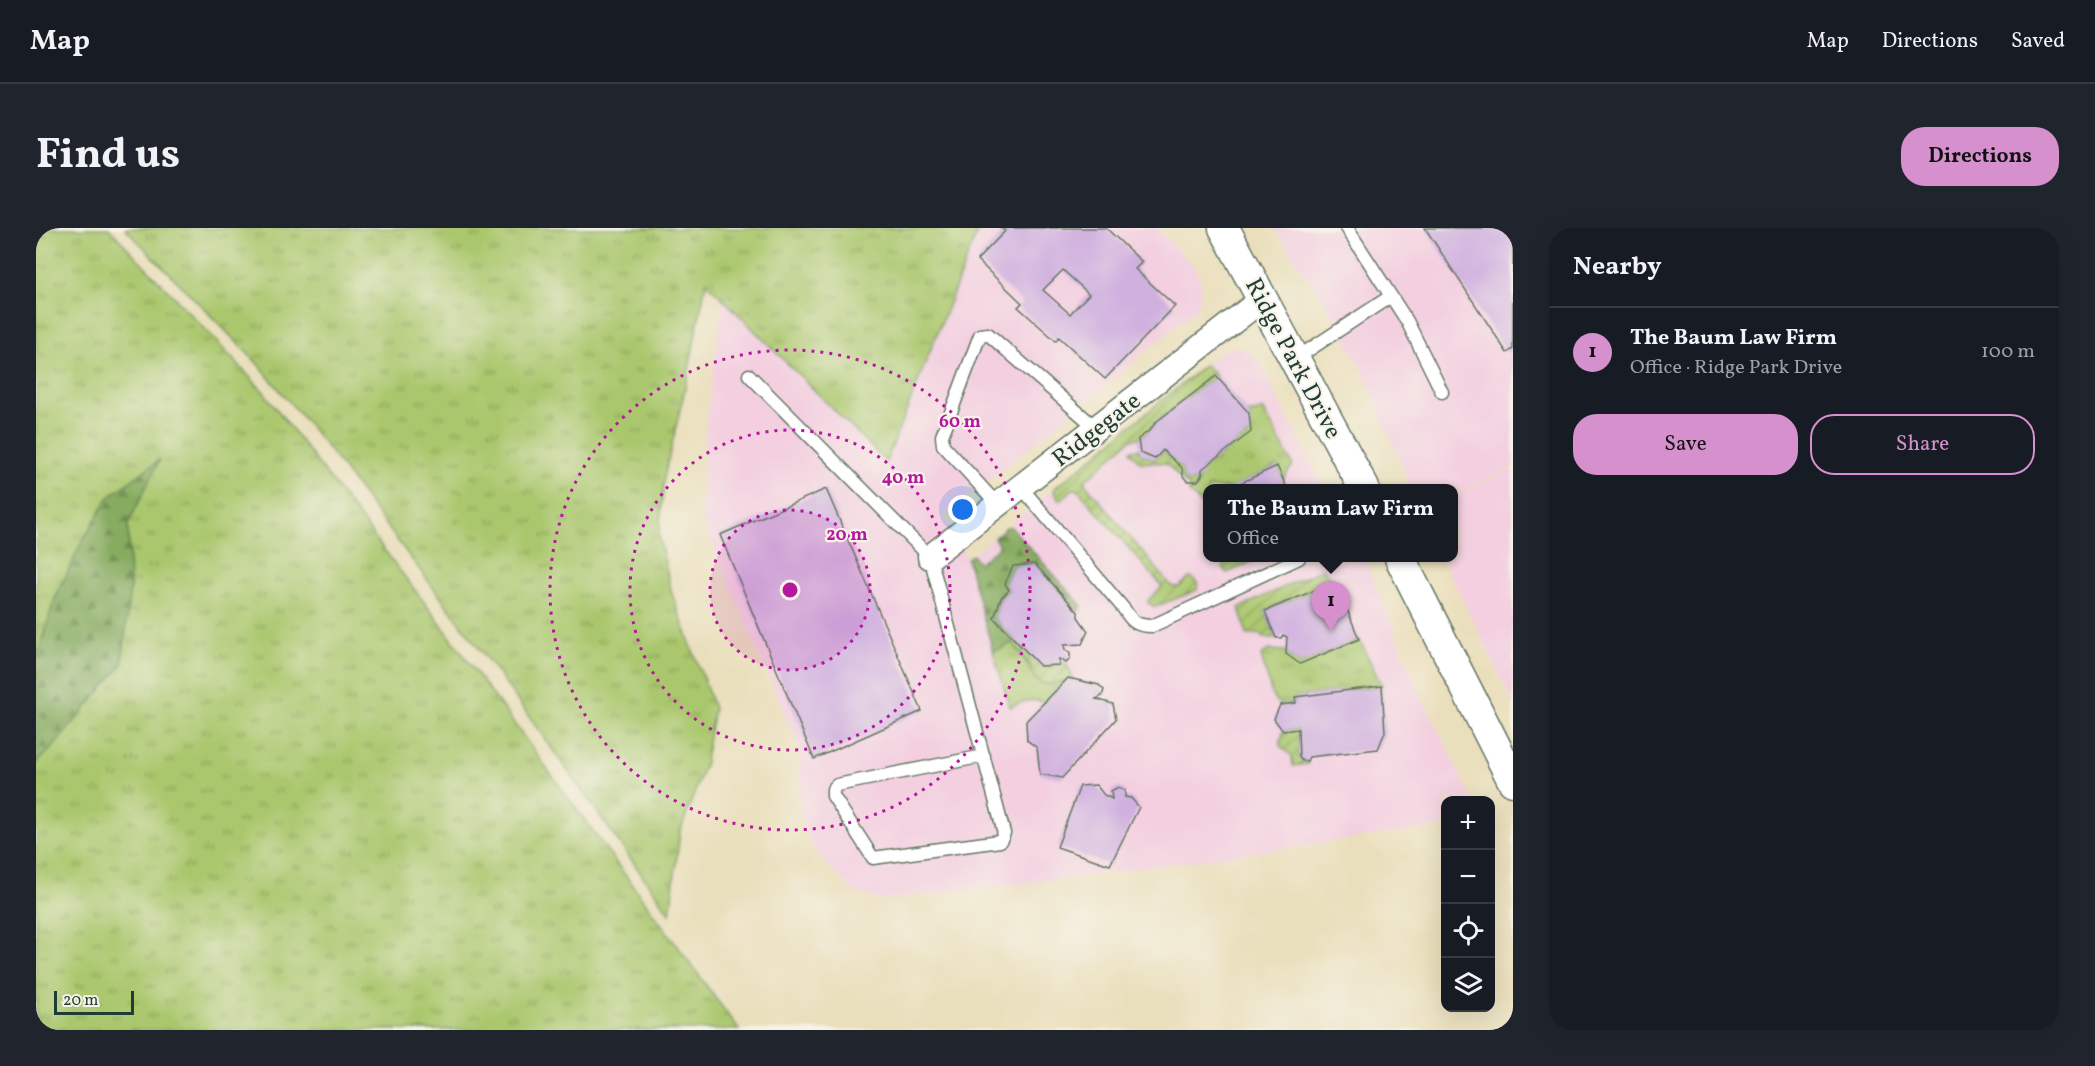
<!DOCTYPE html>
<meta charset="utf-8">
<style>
body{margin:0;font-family:Vollkorn,serif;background:#20242c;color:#f1f3f6}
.controls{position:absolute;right:18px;bottom:18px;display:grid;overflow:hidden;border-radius:12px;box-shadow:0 6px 24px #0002}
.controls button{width:54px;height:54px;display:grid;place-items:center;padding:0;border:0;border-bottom:2px solid #363941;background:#171b24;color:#f1f3f6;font:30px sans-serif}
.scale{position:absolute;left:18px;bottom:15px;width:80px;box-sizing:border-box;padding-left:6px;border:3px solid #1f3d34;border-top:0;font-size:16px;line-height:21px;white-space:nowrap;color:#1f3d34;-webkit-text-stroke:4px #f7f3e8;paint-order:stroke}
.you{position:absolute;left:927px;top:282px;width:21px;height:21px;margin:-15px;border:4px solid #fff;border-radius:50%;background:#1a73e8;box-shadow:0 0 0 9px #1a73e833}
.badge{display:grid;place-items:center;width:39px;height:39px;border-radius:50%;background:#d690ce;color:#111;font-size:20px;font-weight:700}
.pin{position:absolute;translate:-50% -50px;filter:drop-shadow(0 2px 3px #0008)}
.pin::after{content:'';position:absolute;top:32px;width:21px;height:18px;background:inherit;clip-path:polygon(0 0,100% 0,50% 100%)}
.popup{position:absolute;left:1167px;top:256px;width:255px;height:78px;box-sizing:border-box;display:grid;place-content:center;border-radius:12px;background:#171b24;filter:drop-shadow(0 2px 4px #0005);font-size:20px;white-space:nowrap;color:#9ea1a6}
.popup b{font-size:22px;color:#f1f3f6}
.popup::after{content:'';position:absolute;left:50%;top:100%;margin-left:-12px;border:12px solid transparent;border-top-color:#171b24}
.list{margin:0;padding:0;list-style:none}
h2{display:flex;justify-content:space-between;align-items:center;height:78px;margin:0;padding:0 24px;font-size:26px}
h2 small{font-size:20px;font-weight:400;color:#9ea1a6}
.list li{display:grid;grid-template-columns:39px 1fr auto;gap:18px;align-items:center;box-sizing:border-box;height:90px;padding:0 24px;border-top:2px solid #363941}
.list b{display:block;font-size:22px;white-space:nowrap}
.list p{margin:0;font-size:20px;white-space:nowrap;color:#9ea1a6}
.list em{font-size:20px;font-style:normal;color:#9ea1a6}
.actions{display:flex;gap:12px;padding:18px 24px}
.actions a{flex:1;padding:14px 0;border:2px solid #d690ce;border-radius:24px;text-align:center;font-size:21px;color:#d690ce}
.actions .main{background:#d690ce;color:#111}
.icon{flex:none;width:33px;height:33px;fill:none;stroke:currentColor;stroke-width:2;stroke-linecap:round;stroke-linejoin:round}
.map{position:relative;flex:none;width:1477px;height:802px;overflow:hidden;border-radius:24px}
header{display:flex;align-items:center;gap:36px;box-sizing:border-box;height:84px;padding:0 30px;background:#171b24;border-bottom:2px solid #363941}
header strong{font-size:28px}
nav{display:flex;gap:33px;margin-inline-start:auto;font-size:21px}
.intro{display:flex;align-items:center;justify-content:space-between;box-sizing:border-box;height:144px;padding:0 36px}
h1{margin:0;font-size:42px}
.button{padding:15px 27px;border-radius:24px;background:#d690ce;color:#111;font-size:21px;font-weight:700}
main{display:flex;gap:36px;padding:0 36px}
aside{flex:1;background:#171b24;border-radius:24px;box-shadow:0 6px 24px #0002}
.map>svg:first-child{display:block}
</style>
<header>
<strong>Map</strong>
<nav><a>Map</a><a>Directions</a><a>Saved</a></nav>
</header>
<div class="intro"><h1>Find us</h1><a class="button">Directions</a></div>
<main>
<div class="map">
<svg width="1477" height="802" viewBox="0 0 1477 802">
<defs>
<pattern id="grass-tufts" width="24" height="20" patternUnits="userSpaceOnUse" patternTransform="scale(1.5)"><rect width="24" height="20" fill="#aac76d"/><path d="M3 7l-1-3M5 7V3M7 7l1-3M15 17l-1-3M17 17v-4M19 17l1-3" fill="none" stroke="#8aa35a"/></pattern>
<pattern id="forest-firs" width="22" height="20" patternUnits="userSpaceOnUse" patternTransform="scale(1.5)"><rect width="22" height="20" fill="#87ac60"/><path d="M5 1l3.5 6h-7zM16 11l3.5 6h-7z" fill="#6e8d50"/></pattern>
<pattern id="garden-furrows" width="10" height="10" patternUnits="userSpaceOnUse" patternTransform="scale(1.5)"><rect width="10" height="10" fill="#aac76d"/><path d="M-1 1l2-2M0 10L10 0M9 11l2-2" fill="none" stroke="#8aa35a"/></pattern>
</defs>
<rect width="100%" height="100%" fill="#f7f3e8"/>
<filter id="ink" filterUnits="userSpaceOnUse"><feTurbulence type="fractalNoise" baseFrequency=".0167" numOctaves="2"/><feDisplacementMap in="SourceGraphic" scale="12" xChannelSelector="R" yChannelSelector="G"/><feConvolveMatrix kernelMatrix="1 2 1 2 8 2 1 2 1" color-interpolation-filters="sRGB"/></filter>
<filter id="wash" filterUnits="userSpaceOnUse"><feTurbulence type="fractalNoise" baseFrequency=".008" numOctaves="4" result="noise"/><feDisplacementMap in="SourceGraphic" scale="24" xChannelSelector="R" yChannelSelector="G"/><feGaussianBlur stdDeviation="1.35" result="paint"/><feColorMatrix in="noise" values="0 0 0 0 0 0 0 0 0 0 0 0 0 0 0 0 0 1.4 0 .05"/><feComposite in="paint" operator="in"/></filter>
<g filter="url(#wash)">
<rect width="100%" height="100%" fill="#eadfbc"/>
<!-- built -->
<path fill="#f3cfe0" d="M943,0H1120L1157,37L1164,51L1165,65L1162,79L1153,87L1063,163L907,288L931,331L1189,121L1200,119L1209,122L1220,129L1288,260H1172V330H1327L1329,332L1383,464L1437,572H1410L1409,598L1023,651L845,672L819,664L790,636L774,615L764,583V521L666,291L668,214L687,69L850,233Z
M1238,0H1477V239L1418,266V260H1376L1324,137L1288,73Z
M1477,241V474L1406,330H1418V268Z"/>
<!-- grass -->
<path fill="url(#grass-tufts)" stroke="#648250" stroke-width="1.5" d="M0,0H73L227,163L407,399L703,802H0V535L18,518L94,360L92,296L123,232L72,271L44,318L18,373L0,432Z
M89,0H943L850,234L670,54L650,156L628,250L623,309L636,366L678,480L668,539L644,604L634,686L461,444L287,214L220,134Z
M1227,182L1257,237L1247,251L1240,238L1198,259V260H1172V280L1169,281L1153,264L1161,259C1162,252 1166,248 1166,241L1215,204L1213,185H1219Z
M1323,411L1346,458L1259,469L1260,475L1244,477L1237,470L1225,428L1232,422L1250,423V426L1264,436Z
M976,414C984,424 999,451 1009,455C1014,457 1022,454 1028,454L1008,474C995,470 986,474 974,479L957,423L969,419Z"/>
<!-- forest -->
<path fill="url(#forest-firs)" stroke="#53744a" stroke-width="1.5" d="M124,231L92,296L94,360L86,437L18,518L0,535V432L18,373L44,318L72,270Z
M970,299H975L1046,378L1042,384L999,336L977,338L969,356L973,362L965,370L958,390L979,411L969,419L957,423L931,331L936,327L943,335L964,318L958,310Z"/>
<!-- garden -->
<path fill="url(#garden-furrows)" stroke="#648250" stroke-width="1.5" d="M1169,137L1180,148L1120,194C1113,203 1106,211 1095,211L1048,254L1135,358L1143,359L1153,350H1156L1162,356L1161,362L1119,379L1112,375V372L1125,360V357L1041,261H1037L1025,272H1023L1018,264L1019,260Z
M1103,221L1104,225L1119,231L1127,222L1146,240L1147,248L1151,253H1162L1161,259L1153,264V259L1130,235L1104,234L1095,224V222Z
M1196,330H1224L1191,345L1187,340L1188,336Z
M1287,341L1307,365V371L1291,357L1229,383L1240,410H1228L1223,406L1211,407L1203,380Z
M979,411L1004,438L1023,437V431L1030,435L1038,451L1032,450C1026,456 1007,459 1000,452C997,448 996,442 994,438C989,429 982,422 976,414Z
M1262,501L1263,529L1266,533H1271L1272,536L1257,538L1256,528L1244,518L1247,503Z"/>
<g id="blocks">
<!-- building -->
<path fill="#d0b0df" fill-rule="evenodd" d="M965,0H1070L1106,34L1099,41L1139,78L1069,151L1023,109L1020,113L982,79L986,75L941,32L969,3ZM1027,42L1053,66L1034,86L1007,62Z
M1389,0H1477V121L1471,125Z
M1180,148L1213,185L1215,204L1166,241V247L1162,253H1151L1147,248L1146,240L1127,222L1119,231L1104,225L1102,211L1114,202L1120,194Z
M1241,238L1251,260H1194Z
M790,261L886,483L778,531L684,307Z
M999,336L1042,384V389L1052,403L1046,416L1028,417L1029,422L1034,425V431L1030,435L1023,431V437L1004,438L958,390L965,370L973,362L969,356L977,338Z
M1291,357L1307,371L1323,411L1264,436L1250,426L1251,409L1247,407L1245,410H1240L1229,383Z
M1032,450L1063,457L1068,462L1066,468L1060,471L1077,476L1080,491L1026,550L1004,546L1001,520L991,512L990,493Z
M1346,458L1349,504L1342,521L1273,529L1271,533H1266L1263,529L1262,501L1247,503L1238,491L1244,477L1260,475L1259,469Z
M1060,557L1068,567L1076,571L1075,563L1082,559L1089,562V569L1095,570L1103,579L1074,637L1021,619L1044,558Z"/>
</g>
</g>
<g filter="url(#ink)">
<use href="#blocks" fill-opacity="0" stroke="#667664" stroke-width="1.5"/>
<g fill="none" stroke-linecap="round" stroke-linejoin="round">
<!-- service casing -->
<g stroke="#667664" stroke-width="15">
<path id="service" d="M1311,0L1371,93L1406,164
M1259,131L1355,68
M713,147L894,329L968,605L964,613L837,630L797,568V561L801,557L948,528
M985,259L1088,381C1096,394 1101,398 1116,398L1263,330
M962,277L907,217L906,208L944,107L952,106L1060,200"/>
</g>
<!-- minor casing -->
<g stroke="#667664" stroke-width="27">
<path id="minor" d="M894,329L1225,72"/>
</g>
<!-- tertiary casing -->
<g stroke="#667664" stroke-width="33">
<path id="tertiary" d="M1188,0L1328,260
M1364,330L1477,553"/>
</g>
<!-- service -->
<use href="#service" stroke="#fff" stroke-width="12"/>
<!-- minor -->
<use href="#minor" stroke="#fff" stroke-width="24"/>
<!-- tertiary -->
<use href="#tertiary" stroke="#fff" stroke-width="30"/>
</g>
</g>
<!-- distance rings -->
<circle cx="754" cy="362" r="80" fill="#b5179e" fill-opacity=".12"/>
<g fill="none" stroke="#b5179e" stroke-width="3" stroke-dasharray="3 6">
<circle cx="754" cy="362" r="80"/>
<circle cx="754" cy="362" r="160"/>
<circle cx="754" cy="362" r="240"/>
</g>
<g text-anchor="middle" stroke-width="4.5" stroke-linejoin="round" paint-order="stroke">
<!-- street labels -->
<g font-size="24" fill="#1f3d34" stroke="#f7f3e8">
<text transform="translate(1258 130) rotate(62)" y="8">Ridge Park Drive</text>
<text transform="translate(1060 201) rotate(-38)" y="8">Ridgegate</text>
</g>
</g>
<circle cx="754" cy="362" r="9" fill="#b5179e" stroke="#f7f3e8" stroke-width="3"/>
<g font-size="18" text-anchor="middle" font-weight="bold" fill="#b5179e" stroke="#f7f3e8" stroke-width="4.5" stroke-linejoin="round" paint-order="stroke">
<text x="924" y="199">60 m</text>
<text x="867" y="255">40 m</text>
<text x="811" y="312">20 m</text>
</g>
</svg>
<div class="controls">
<button>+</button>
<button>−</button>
<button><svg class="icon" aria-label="locate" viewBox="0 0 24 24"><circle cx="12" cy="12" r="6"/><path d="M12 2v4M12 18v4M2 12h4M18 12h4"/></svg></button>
<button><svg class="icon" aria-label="layers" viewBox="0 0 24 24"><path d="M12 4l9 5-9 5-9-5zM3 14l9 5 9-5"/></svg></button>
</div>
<div class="scale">20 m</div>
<div class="you"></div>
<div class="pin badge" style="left:1295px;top:403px">1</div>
<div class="popup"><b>The Baum Law Firm</b>Office</div>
</div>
<aside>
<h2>Nearby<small></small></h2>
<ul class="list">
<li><span class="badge">1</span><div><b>The Baum Law Firm</b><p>Office · Ridge Park Drive</p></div><em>100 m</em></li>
</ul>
<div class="actions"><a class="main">Save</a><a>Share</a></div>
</aside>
</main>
